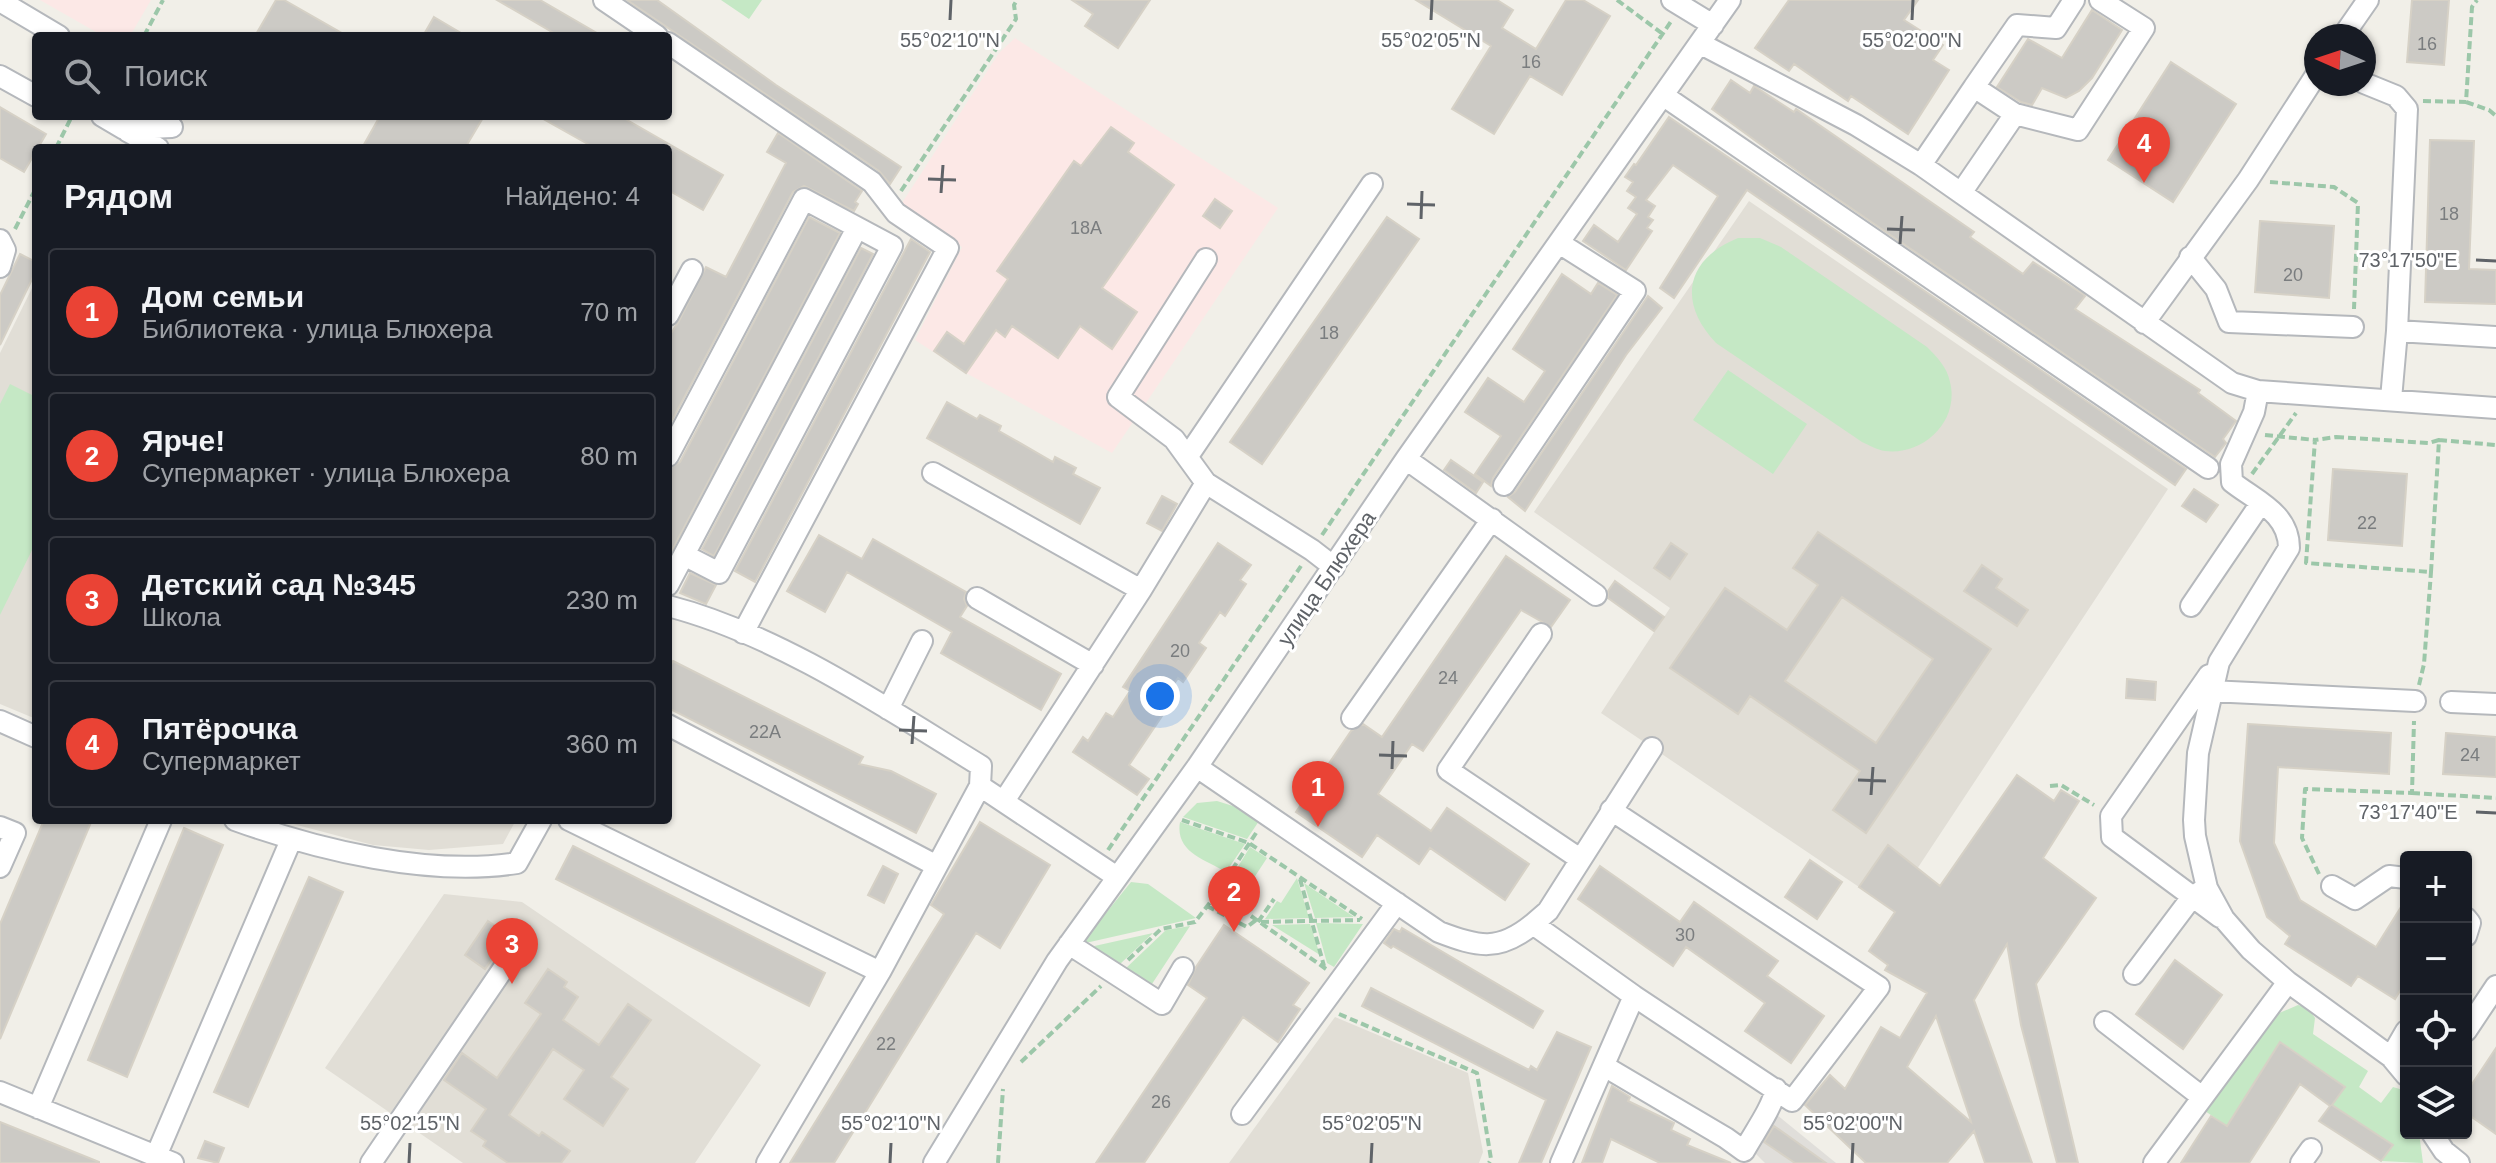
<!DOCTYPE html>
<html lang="ru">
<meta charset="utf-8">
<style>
body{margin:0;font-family:Arial,sans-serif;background:#20242c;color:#f1f3f6}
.controls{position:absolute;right:24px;bottom:24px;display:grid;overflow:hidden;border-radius:8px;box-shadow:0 2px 6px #0004}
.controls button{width:72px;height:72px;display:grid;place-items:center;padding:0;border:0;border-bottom:2px solid #363941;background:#171b24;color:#f1f3f6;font:40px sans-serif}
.compass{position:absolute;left:2304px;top:24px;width:72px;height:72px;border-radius:50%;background:#171b24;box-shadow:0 2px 6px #0004;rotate:273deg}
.you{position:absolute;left:1160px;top:696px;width:28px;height:28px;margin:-20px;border:6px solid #fff;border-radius:50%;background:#1a73e8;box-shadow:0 0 0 12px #1a73e833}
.badge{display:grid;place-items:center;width:52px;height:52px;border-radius:50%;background:#ea4335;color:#fff;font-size:26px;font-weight:700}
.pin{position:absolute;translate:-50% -66px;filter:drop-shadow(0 2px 4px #0008)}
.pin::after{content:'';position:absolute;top:42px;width:28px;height:24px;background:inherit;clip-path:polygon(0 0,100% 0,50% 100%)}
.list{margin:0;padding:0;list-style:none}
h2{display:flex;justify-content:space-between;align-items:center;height:104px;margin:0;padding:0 32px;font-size:34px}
h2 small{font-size:26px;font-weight:400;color:#9ea1a6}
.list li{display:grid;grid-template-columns:52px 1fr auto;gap:24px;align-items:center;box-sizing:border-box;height:128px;margin:0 16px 16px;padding:0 16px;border:2px solid #363941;border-radius:8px}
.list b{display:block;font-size:30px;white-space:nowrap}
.list p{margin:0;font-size:26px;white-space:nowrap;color:#9ea1a6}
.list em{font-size:26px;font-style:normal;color:#9ea1a6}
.icon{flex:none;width:44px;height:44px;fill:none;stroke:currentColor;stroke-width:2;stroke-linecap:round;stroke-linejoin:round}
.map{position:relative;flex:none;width:2496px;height:1163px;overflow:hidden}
.search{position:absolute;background:#171b24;box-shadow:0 2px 6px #0004;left:32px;top:32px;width:640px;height:88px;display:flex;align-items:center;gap:20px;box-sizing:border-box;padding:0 28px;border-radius:8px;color:#9ea1a6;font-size:30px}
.panel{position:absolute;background:#171b24;box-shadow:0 2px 6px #0004;left:32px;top:144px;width:640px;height:680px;border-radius:8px}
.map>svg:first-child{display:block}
</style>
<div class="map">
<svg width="2496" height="1163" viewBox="0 0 2496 1163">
<rect width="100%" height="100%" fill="#f1efe8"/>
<!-- industrial -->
<path fill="#e0deda" d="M1761,1102L1836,1163H1765L1741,1139Z"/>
<!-- education -->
<path fill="#e1ded6" d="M1749,201L2168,489L1917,869L1888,845L1859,887L1601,713L1670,608L1534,512Z
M36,280V719L0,704V353Z
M278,820H516L503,844L429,850L373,845Z
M444,894L522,902L761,1065L695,1163H463L325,1068Z
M1335,1017L1468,1073L1483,1152L1479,1163H1229Z"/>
<!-- medical -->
<path fill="#fce8e6" d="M40,0H151L130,36H103Z
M1015,38L1278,208L1112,453L966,373L915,340L962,247L900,206L999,53Z"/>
<!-- green -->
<path fill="#c5e8c5" d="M721,0H762L749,19Z
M1738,238H1760L1781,247L1927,347C1937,357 1947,367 1950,382C1960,422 1922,456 1885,451C1877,450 1869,445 1862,442L1716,343C1677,302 1686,259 1738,238Z
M1728,370L1807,424L1773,474L1693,420Z
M10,384L36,397V542L0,615V404Z
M1217,801L1233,806L1259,821L1247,839L1183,817L1197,803Z
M1180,822L1245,844L1226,872C1204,859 1175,852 1180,822Z
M1250,847L1267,858L1248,887L1231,878Z
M1297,878L1309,918L1265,919L1277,901L1281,903Z
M1131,882L1148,884L1196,918L1081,944Z
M1304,883L1354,917L1315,918Z
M1316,923L1363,924L1334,967L1327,963Z
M1310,924L1320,955L1272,925Z
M1190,926L1150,987L1125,969L1166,930Z
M1153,933L1119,965L1090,947Z
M2298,1005L2308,1008L2315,1018L2313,1034L2368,1071L2359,1087L2381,1103L2393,1087L2403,1090C2409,1099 2406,1110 2402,1120L2406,1123V1133H2419L2423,1163L2381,1161L2392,1145L2332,1105L2345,1087L2281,1042L2227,1126L2205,1111L2277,1014Z"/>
<!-- building -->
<path fill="#cccac5" stroke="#d6d1c6" stroke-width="2" fill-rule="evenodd" d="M276,0H284L347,36H255Z
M497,0H540L602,36H559Z
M627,0H657L776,85L901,167L890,184L879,171Z
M1072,0H1150L1118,48L1085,26L1093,14Z
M1416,0H1497L1513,10L1502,28L1536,49L1566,0H1583L1610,16L1562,95L1530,76L1494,134L1452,109L1491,46Z
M1789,0H1918L1904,20L1943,45L1933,60L1949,70L1908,134L1851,96L1848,101L1794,64L1789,71L1755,48Z
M2412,0H2449L2444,65L2407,62Z
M2092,10L2122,30L2092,78L2079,91L2066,98L2042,88L2032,105L2021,102L1997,87L2028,39L2062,58Z
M434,17L466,36H423Z
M2171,62L2236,104L2173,202L2108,160Z
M1731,80L1750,93L1754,86L1794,112L1796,109L1974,232L1970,237L2023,274L2033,262L2083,294L2085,296L2075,309L2200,390L2198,393L2236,421L2223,439L2226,443L2215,457L1807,178L1712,109Z
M0,107L46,134L24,172L0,158Z
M380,116H484L465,148H362Z
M538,116H620L723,175L703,210L668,190V148H595Z
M1669,117L2186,469L2175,485L1747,190L1674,298L1660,288L1718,196L1673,165L1646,200L1655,206L1648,217L1653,220L1647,228L1652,231L1626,270L1583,241L1594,225L1618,242L1637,214L1628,208L1636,197L1627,191L1633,182L1625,177L1634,164L1636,165Z
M1111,127L1134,143L1128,152L1174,185L1102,288L1137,312L1112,349L1080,326L1058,358L1012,326L1005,337L996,330L966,373L934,351L947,332L964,344L1008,279L997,271L1074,161L1081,166Z
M778,133L862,191L855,202L858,204L854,211L804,186L793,192L668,428V338L679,321L706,267L726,277L786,163L767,152Z
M2430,140L2474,141L2469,269L2496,270V304L2425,302Z
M1215,199L1232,211L1220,228L1203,216Z
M809,217L840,233L670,554L668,469L680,462Z
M1387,217L1419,239L1262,464L1230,442Z
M2260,221L2334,226L2329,298L2255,292Z
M911,239L930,252L755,582L735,571Z
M861,248L873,254L714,556L702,549Z
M20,254L36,262V271L0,345V295Z
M1562,274L1591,294L1598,283L1617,295L1493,478L1491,486L1475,474L1501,436L1465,412L1488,378L1524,402L1545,371L1513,349Z
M1648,296L1662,308L1626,355L1525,511L1508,497L1515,492Z
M947,402L977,419L980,415L1001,426L999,431L1053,462L1055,457L1076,468L1073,474L1100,488L1080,524L927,438Z
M1451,460L1483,482L1476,493L1444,470Z
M2333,469L2407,474L2402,546L2328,540Z
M2194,489L2218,505L2206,522L2182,506Z
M1162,496L1177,504L1162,531L1147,523Z
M1818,532L1991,649L1866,833L1833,810L1860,771L1750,696L1738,714L1670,668L1725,588L1787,630L1818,585L1793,568ZM1842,597L1933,659L1876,743L1785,681Z
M819,535L862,559L873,539L966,592L964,599L967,606L960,617L1061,674L1041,710L941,653L952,632L847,572L825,612L787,591Z
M1218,543L1251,565L1240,580L1246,584L1225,616L1220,612L1199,643L1206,648L1183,682L1178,678L1159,706L1166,710L1129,765L1149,779L1137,795L1073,752L1083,737L1088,741L1106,713L1113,717L1130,691L1123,687Z
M1671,543L1687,554L1670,579L1654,568Z
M1506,556L1570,600L1551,627L1521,610L1423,751L1412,744L1378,794L1431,831L1447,808L1529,864L1505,900L1430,848L1419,864L1377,835L1362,857L1296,812L1351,731L1363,724L1382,737Z
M1982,565L2002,579L1996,588L2028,610L2017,626L1964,591Z
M690,573L716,585L706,604L680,593Z
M1615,581L1664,617L1654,631L1608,598V591Z
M673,661L863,757L859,764L891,771L936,794L916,833L668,708V670Z
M2127,679L2156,682L2155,700L2126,698Z
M2248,724L2391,733L2389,774L2278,767L2274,843L2300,900L2376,947L2406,899V981L2395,999L2358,976L2351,986L2285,944L2290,936L2267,917L2240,841Z
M2446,733L2496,737V777L2443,774Z
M2017,775L2054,801L2061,790L2079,801L2043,858L2096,898L2036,984L2078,1163H2057L2021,1025L2007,944L1974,1000L2032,1163H1985L1974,1131L1947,1163H1866L1805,1105L1830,1075L1845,1089L1881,1027L1900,1038L1927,993L1885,970L1888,965L1869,951L1895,912L1859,887L1888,845L1940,886ZM1936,1016L1970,1118L1971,1122L1907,1067Z
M44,820H92L0,1039V924Z
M980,822L1050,865L1000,948L976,933L834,1163H790L944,914L931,905Z
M184,828L223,845L127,1077L88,1060Z
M573,846L825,973L809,1006L556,879Z
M1810,860L1842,882L1817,919L1785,897Z
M883,866L898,874L884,903L868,895Z
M1600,866L1680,922L1694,902L1778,961L1767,976L1824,1016L1791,1063L1745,1031L1765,1003L1686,947L1673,966L1578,899Z
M309,877L343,892L248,1107L214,1092Z
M488,921L508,935L485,969L465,955Z
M1224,925L1309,983L1293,1005L1300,1009L1278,1042L1243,1017L1144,1163H1096L1207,998L1188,985L1196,967Z
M1402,928L1543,1011L1533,1028L1393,946L1391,948L1384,943L1394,929L1400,932Z
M2175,960L2222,995L2183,1049L2136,1014Z
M548,969L567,982L564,987L578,997L563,1020L599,1045L628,1004L651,1020L611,1077L628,1089L603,1126L564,1099L584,1070L553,1049L509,1115L539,1136L542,1132L570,1151L561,1163H508L483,1146L486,1141L471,1131L486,1109L444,1080L462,1053L497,1078L541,1014L525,1003Z
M1371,988L1529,1070L1531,1066L1537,1070L1557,1032L1591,1047L1541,1163H1519L1546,1100L1362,1006Z
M2280,1042L2345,1087L2332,1105L2393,1145L2381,1161L2319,1121L2330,1106L2300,1084L2249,1163H2181L2211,1116L2227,1126Z
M2496,1048V1134L2466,1113V1093Z
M1612,1086L1630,1097L1628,1101L1674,1123L1671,1130L1690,1139L1687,1145L1731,1163H1660L1611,1139L1602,1163H1582Z
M0,1122L99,1162V1163H0Z
M1774,1126L1826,1163H1795L1764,1142Z
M205,1141L224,1148L218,1163L198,1158Z"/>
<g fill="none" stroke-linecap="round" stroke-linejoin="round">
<!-- minor casing -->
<g stroke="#b5b8bc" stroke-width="24">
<path id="minor" d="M604,0L657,36
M1672,0L1713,25
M0,1L59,36
M2343,36L2368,0
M668,43L872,182L896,213L948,248L743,633
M1701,44L1856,125L1921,165L2232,383L2258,391L2496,408
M0,76L36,96
M2364,83L2396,96L2407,109L2397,331L2496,337
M1974,87L2017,25L2056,28L2074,0
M1664,96L2208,468
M2015,114L2078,130L2144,28L2100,0
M102,116L124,129L172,127
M127,131L158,148
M1921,165L1974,87L2015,114L1961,193
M0,240L5,250L0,267
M2190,257L2216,289L2229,322L2353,327
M1206,259L1118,397L1174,439L1206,483L1312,550L1334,567
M668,315L692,270
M2144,323L2248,180L2316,75
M2258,391L2254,412L2231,464L2232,482C2256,501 2289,513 2289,548L2219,662L2198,753L2194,820L2195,836L2207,888L2224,919L2251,950L2288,982L2391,1057L2406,1075
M2391,399L2397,331
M668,456L804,199L892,246L719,573L684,555
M1188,456L1372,184
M1406,459L1596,595
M933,473L1141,590
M1504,485L1635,291L1559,243
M668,585L857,228
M977,598L1093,665
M668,606C777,634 885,707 981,766L980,786L1117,877
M2191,606L2261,503
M1541,634L1448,770L1580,859
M2209,675L2111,816L2112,837L2220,917
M2210,691L2415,701
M2451,702L2496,704
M888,709L922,641
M1352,718L1492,519
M0,721L36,737
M668,725L937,866
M1197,767L1439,932C1478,947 1499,952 1533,924L1634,996L1792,1101L1879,987L1611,810
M1004,801L1141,590L1206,483
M235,820C318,850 429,877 517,863L541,820
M569,820L880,972
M0,827L15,833L0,867
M2332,886L2355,899L2389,876L2406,878
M2466,918L2470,923L2466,936
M1533,924L1548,911L1652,748
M1069,944L1162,1004L1183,968
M2134,974L2192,897L2203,890
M2105,1022L2202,1097
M2466,1031L2496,986
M2391,1057L2406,1031
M1604,1066L1726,1138L1744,1151C1755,1131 1771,1110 1776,1089
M0,1092L173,1163
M38,1108L161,820
M1242,1114L1397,903
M2432,1133L2444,1151L2459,1163
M156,1156L291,840
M371,1163L520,944
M767,1163L880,972L980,786
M934,1163L1057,961L1197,767L1406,459L1730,0
M1561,1163L1634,996
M2154,1163L2288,982
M2301,1163L2311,1149"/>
</g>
<!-- path -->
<path stroke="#9cc7a9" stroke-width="4" stroke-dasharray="8 4" stroke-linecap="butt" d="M1617,0L1663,34
M144,36L163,0
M2423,101L2466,102L2472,7L2477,0
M2466,102L2489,110L2496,116
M56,148L72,116
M2270,182L2334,187L2358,203L2354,309
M901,191L1016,19L1014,5L1017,0
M15,229L36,188
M2265,435L2315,440
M2336,437L2429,443L2439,440L2431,572L2306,563L2315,440Z
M2439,440L2496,445
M2252,474L2296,413
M1322,535L1672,20
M2419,685L2424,664L2431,572
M2050,786L2061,785L2094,805
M2412,793L2496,798
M1182,820L1249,843L1362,919
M1108,850L1301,566
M2319,874L2302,838L2305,789L2412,793L2414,721
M1300,879L1324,966
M1207,906L1247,927L1256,920
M1251,916L1326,969
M1258,922L1274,899
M1261,922L1360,920
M1128,960L1161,929L1195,922L1215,896L1258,830
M1339,1014L1477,1073L1491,1159L1489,1163
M1021,1062L1101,986
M998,1163L1003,1089"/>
<!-- minor -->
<use href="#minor" stroke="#fff" stroke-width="20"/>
</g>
<!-- ticks -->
<path fill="none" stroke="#5f6368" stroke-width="3" d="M950,20L951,0M1431,20L1432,0M1912,20L1913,0M928,179L956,180M941,193L943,165M1407,204L1435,205M1421,219L1422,191M1887,229L1915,230M1900,244L1902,216M2476,260L2496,261M899,730L927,731M912,744L914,716M1379,755L1407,756M1392,769L1393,741M1858,780L1886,781M1871,795L1873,767M2476,812L2496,813M409,1163L410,1143M890,1163L891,1143M1371,1163L1372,1143M1852,1163L1853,1143"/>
<g text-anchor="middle" stroke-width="6" stroke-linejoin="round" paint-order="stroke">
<!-- number labels -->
<g font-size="18" fill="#7a7d7f">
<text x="2427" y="50">16</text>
<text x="1531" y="68">16</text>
<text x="2449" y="220">18</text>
<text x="1086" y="234">18А</text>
<text x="2293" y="281">20</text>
<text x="1329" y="339">18</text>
<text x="2367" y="529">22</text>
<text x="1180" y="657">20</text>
<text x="1448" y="684">24</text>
<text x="765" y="738">22А</text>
<text x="2470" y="761">24</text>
<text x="1685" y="941">30</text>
<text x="886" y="1050">22</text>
<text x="1161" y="1108">26</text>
</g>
<!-- street labels -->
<g font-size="22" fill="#5f6368" stroke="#fff">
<text transform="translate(1326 578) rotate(-56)" y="8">улица Блюхера</text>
</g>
</g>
<g font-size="20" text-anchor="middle" fill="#5f6368" stroke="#fff" stroke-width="6" stroke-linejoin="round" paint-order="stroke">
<text x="950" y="47">55°02'10"N</text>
<text x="1431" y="47">55°02'05"N</text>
<text x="1912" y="47">55°02'00"N</text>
<text x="2408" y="267">73°17'50"E</text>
<text x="2408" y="819">73°17'40"E</text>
<text x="410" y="1130">55°02'15"N</text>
<text x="891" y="1130">55°02'10"N</text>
<text x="1372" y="1130">55°02'05"N</text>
<text x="1853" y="1130">55°02'00"N</text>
</g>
</svg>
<div class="controls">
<button>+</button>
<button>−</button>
<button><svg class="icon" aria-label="locate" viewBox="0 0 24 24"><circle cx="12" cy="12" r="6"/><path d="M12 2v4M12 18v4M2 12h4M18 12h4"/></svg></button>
<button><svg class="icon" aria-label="layers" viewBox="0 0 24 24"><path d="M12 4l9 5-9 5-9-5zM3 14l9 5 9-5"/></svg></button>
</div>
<svg class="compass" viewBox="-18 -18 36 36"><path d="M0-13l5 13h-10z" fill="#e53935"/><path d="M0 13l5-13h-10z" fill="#9ea1a6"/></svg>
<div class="you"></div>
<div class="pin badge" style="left:1318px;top:827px">1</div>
<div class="pin badge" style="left:1234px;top:932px">2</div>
<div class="pin badge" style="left:512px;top:984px">3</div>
<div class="pin badge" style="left:2144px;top:183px">4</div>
<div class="search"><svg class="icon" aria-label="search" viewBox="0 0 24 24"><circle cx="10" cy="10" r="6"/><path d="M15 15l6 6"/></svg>Поиск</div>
<section class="panel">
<h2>Рядом<small>Найдено: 4</small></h2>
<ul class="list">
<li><span class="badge">1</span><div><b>Дом семьи</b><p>Библиотека · улица Блюхера</p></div><em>70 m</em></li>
<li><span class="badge">2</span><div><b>Ярче!</b><p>Супермаркет · улица Блюхера</p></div><em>80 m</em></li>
<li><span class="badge">3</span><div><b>Детский сад №345</b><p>Школа</p></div><em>230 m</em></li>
<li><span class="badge">4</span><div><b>Пятёрочка</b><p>Супермаркет</p></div><em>360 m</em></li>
</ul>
</section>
</div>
